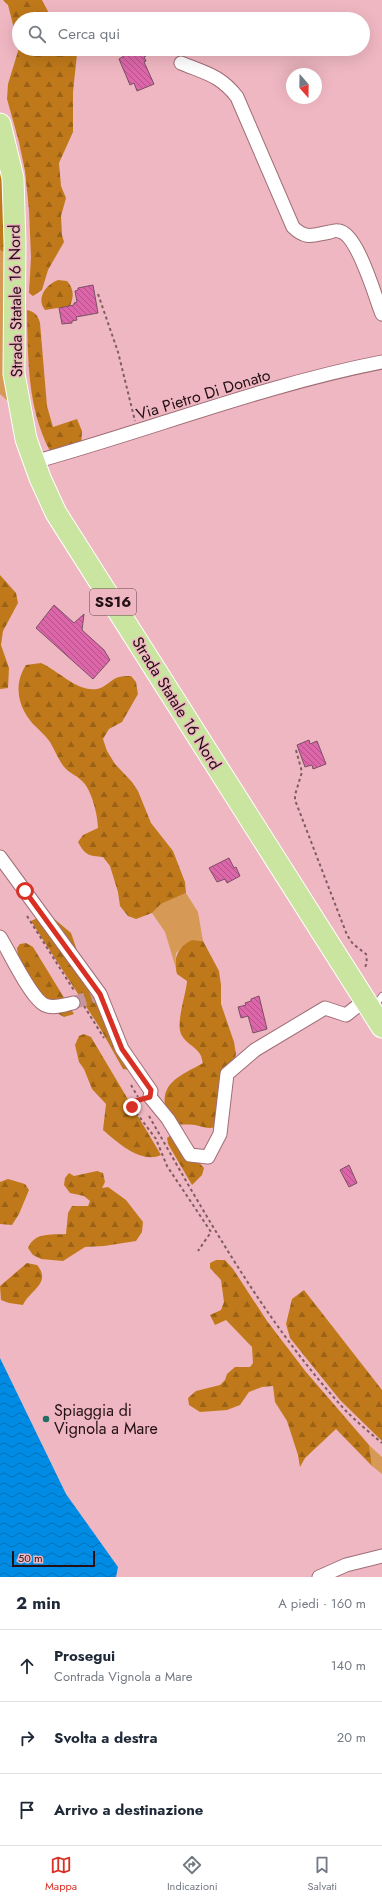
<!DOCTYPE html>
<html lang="it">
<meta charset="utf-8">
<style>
body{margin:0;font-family:Jost,sans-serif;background:#f6f6f7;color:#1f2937}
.compass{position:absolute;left:286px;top:68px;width:36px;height:36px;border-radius:50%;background:#fff;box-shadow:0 4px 16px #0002;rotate:160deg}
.scale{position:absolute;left:12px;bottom:10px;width:83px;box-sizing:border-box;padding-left:4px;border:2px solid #231014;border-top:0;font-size:11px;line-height:14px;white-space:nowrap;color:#231014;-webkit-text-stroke:3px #efb7c1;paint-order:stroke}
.stop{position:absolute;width:12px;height:12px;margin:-9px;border:3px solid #d93025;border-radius:50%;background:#fff}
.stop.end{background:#d93025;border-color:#fff;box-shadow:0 1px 4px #0008}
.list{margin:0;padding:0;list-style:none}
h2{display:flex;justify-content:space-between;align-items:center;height:52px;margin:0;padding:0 16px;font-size:17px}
h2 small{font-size:13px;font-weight:400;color:#747a83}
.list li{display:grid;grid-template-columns:26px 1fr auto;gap:12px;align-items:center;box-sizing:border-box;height:72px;padding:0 16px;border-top:1px solid #e0e1e3}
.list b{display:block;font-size:15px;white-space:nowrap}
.list p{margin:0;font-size:13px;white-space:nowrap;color:#747a83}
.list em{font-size:13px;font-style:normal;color:#747a83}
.icon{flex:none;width:22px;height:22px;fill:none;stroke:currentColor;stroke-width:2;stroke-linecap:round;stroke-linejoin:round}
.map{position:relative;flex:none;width:382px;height:1577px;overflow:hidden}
.search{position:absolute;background:#fff;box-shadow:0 4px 16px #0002;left:12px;right:12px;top:12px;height:44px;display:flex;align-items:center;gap:10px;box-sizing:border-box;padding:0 14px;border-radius:22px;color:#747a83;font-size:15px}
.sheet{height:268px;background:#fff}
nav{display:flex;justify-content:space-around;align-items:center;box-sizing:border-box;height:56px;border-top:1px solid #e0e1e3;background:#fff;font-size:11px;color:#747a83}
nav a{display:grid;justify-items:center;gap:2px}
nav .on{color:#d93025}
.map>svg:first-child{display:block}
</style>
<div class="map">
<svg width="382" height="1577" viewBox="0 0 382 1577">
<defs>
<pattern id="forest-firs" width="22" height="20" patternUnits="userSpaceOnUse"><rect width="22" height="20" fill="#bf791a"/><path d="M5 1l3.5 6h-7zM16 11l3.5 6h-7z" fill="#9b6216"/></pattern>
<pattern id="water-waves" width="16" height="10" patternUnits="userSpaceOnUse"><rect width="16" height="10" fill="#008ce4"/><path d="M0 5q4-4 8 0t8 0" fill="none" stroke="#0271b8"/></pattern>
<pattern id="building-back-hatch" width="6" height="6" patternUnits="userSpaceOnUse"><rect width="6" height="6" fill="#dc66a9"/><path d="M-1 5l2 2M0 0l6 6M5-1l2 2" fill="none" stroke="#b25388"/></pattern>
</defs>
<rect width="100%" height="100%" fill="#efb7c1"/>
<!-- grass -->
<path fill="#d69a56" d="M0,249L1,251L8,252L10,403L0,394Z
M186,893L198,912L203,941L192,940L176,953L175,965L165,932L152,913L161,904Z
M369,1445L382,1457V1474L372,1466Z"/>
<!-- forest -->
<path fill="url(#forest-firs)" d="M3,0H42L52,19H19V49H68L77,54L73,92V132L59,163L61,186L66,198L61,216L62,235L64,242L48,270L42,290L33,296L29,293L31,257L29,210L25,171L19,142L7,99L8,84L19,48L8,5Z
M0,163L5,195L8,252L1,251L0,249Z
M58,280L67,281C74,289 74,296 70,306L45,310C36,299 45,285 58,280Z
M27,310C35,312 38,315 40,323L47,406L53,427L77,419L82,431L81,446L50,451C27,407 28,358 27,310Z
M0,575L16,593L18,603L3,631L1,645L9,668L8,688L0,689Z
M41,663C59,671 77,692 97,689C105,688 111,679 119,677C122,676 127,676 131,676L136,682L138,694L122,722L109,729L103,739L107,751L115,764L132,782L138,791L151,823L173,851L185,882L186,893L161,904L152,913L136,919L128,916L120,906L118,892L110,866L103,857C89,856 85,855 78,842L83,835L98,828C98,816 92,791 83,782C78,776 71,774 66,769C59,762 55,750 50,742C45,735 39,730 33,724C18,707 13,685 26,665Z
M46,914L52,917L71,933L81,962L123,1033L132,1058L130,1070L123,1069L100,1028L31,921Z
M192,940L203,941L219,971L221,985V1004L234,1042L236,1054L219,1126C210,1130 204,1127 195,1125C188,1123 180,1127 174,1121C170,1119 165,1110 165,1105C161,1081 186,1073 203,1063C202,1061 202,1057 200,1054C195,1046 185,1043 181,1034C176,1021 186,995 187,981L177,974C173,958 177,948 192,940Z
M26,943L33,947L74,1014L64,1017L55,1012L19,962L17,948L20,944Z
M84,1034L91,1037L161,1155C141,1164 118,1143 103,1130L106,1104L92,1089L84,1069L79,1062L75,1045L79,1036Z
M173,1134L204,1168L202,1175L192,1185L168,1144L167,1138Z
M97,1171L103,1173L105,1182L102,1188L108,1187L126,1200L143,1222L142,1232L136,1241L104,1246L85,1247L63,1261L41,1259L33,1255L28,1248C35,1232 50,1235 66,1234L68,1213L72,1206H88L90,1201L84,1196L70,1193L64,1185L65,1178L69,1173L74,1176Z
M8,1179L25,1184L29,1190L19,1214L12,1225L0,1224V1182Z
M216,1260H225L233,1269L267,1321L306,1372L369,1445L372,1466L336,1429L305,1458L300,1467L298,1455L287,1421L275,1402L273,1386L262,1387L249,1392L240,1405L227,1410L200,1412L189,1405L188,1398L196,1391L220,1385L225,1380L227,1374L235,1367H250L253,1363L252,1347L226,1320L215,1325L210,1315L221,1310L224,1302L221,1280L210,1268V1263Z
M27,1263L37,1265C52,1283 30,1290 23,1305L9,1303L1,1300L0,1286Z
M304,1290L382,1390V1441L340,1400L290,1338L286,1324L292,1299Z"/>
<!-- water -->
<path fill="url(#water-waves)" d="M0,1358L66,1494L118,1567L116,1577H0Z"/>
<!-- building -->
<path fill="url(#building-back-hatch)" stroke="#7a4f65" d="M129,49H143L146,56L144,57L146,61L144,62L154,84L137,91L134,83L130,85L119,59L124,56Z
M93,285L98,313L76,317L77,320L72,321V323L62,324L59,308L74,305V303L77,302L75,291L78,290V288Z
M54,605L74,623L84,614L82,630L104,650L110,660L93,679L36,628Z
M309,740L310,744L317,741L326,764L313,769L312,765L305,767L297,745Z
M229,858L234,868L236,867L240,876L227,883L225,879L217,882L209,868Z
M259,996L267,1029L253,1033L248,1016L241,1018L238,1007L246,1005L245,1003L251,1001V999Z
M349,1165L357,1183L349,1187L340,1170Z"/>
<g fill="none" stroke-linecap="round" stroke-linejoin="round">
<!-- street-tunnel -->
<path stroke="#c6969e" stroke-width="13" stroke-dasharray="13 6" stroke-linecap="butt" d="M73,1003L100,994"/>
<!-- lane casing -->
<g stroke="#9f6d76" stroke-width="8">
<path id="lane" d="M374,1007L382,996"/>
</g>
<!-- street casing -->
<g stroke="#9f6d76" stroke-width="15">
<path id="street" d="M181,63C205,73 220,75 237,97L293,227C306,240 313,235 330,232C333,231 336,230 339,231C358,234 375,297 382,314
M34,462C150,430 264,385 382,362
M0,857L100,994L122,1049L151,1091L150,1097L168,1119L190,1155L208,1157L220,1134L227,1074L255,1050L325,1008L346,1015L365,1000
M0,937C9,951 31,999 45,1005C54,1009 63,1005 73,1003
M319,1577L346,1565L382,1556"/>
</g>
<!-- primary casing -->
<g stroke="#fff" stroke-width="23">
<path id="primary" d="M0,124L13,178L15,243L14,374L26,439L40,478L56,513L382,1027"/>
</g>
<!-- path -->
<path stroke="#7f5c62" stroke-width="2" stroke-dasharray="3 3" stroke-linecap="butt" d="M98,294L118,352L135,421
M296,750L302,772L295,795V800L347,935L353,944L366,954L367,963L364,969
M27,916L75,992
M84,1006L104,1038
M131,1085L138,1097
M139,1100L135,1101L132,1107L156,1139L167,1166L211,1232L198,1251
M149,1116C207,1218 266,1324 346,1411C357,1422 370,1433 382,1443"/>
<!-- lane -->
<use href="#lane" stroke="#fff" stroke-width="6"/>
<!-- street -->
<use href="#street" stroke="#fff" stroke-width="13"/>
<!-- primary -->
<use href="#primary" stroke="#c9e5a0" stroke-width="21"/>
</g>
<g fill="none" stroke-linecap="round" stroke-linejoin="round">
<!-- route -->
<path stroke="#d93025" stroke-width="5" d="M25,891L100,994L122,1049L151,1090L150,1097L135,1101L132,1107"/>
</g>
<!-- markers -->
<circle fill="#226c66" stroke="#efb7c1" stroke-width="1.5" cx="46" cy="1419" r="4"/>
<g text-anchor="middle" stroke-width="3" stroke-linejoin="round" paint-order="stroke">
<!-- shield labels -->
<rect fill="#efb7c1" stroke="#604248" stroke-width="1" x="90" y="589" width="46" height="26" rx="3"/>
<g font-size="15" font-weight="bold" fill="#231014">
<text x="113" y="607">SS16</text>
</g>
<!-- street labels -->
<g font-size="16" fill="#231014" stroke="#efb7c1">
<text transform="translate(15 301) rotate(-91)" y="6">Strada Statale 16 Nord</text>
<text transform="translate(203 394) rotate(-17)" y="6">Via Pietro Di Donato</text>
<text transform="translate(177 703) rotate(58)" y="6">Strada Statale 16 Nord</text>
</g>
<!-- poi labels -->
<g font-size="16" fill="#231014" stroke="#efb7c1" text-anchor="start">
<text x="54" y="1416">Spiaggia di<tspan x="54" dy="18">Vignola a Mare</tspan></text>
</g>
</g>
</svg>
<svg class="compass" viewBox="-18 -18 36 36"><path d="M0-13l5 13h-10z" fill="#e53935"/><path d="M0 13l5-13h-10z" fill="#747a83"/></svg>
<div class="scale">50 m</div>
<div class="stop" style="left:25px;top:891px"></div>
<div class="stop end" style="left:132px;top:1107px"></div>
<div class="search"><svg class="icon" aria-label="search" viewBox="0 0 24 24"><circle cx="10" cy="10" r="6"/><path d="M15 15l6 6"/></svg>Cerca qui</div>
</div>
<section class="sheet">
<h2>2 min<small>A piedi · 160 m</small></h2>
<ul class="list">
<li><svg class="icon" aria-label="ahead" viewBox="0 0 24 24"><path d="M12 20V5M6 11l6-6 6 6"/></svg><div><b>Prosegui</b><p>Contrada Vignola a Mare</p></div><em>140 m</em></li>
<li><svg class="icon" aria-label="right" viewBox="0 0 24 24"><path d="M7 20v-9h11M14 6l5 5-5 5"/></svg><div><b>Svolta a destra</b></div><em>20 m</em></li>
<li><svg class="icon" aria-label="arrive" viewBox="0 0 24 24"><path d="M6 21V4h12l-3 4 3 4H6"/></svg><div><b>Arrivo a destinazione</b></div></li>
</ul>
</section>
<nav>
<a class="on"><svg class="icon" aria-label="map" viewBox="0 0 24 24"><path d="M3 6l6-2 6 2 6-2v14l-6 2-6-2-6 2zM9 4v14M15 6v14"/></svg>Mappa</a>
<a><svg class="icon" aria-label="directions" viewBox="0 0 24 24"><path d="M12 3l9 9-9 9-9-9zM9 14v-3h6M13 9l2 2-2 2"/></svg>Indicazioni</a>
<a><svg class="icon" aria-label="saved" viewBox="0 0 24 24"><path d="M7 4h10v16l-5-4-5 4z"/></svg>Salvati</a>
</nav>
